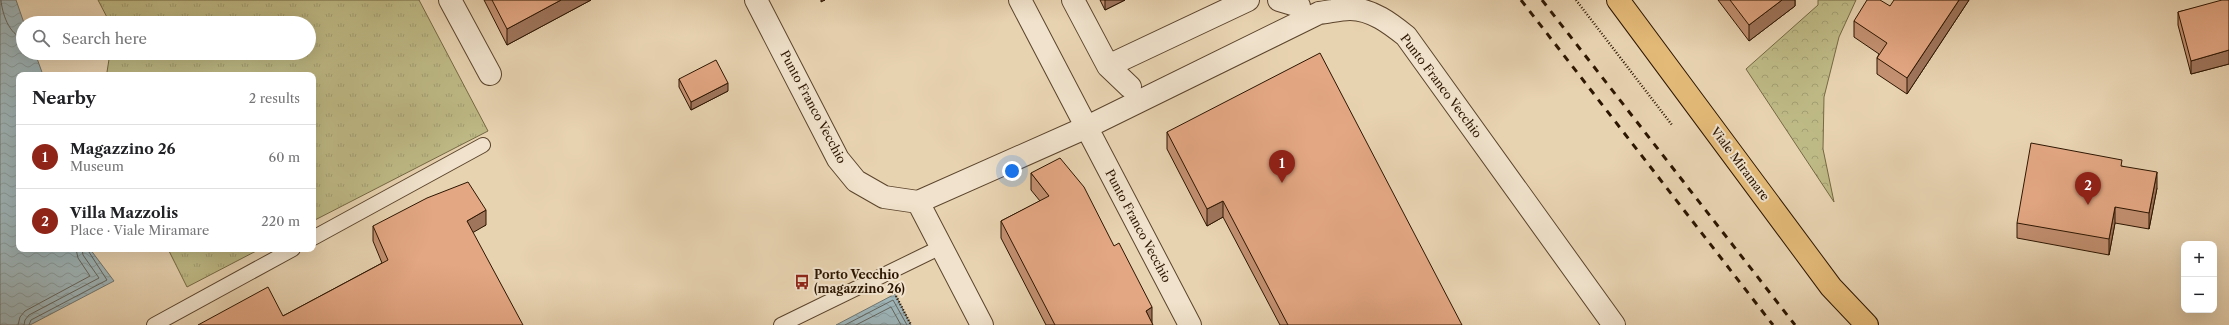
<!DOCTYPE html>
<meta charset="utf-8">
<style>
body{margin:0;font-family:"Libre Caslon Text",serif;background:#f6f6f6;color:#202124}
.controls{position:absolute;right:12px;bottom:12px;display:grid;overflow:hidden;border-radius:8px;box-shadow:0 4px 16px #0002}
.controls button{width:36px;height:36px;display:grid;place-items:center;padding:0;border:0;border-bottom:1px solid #e0e0e0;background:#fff;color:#202124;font:20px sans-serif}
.you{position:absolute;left:1012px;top:171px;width:14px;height:14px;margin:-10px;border:3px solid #fff;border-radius:50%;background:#1a73e8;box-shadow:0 0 0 6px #1a73e833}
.badge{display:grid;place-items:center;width:26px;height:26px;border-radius:50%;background:#8f2418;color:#fff;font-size:13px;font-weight:700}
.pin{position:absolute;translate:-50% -33px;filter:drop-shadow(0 1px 2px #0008)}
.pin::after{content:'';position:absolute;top:21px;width:14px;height:12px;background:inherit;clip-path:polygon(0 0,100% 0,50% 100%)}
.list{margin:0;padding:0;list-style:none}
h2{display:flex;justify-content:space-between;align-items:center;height:52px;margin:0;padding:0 16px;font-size:17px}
h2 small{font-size:13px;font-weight:400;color:#757577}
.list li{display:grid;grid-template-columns:26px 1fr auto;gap:12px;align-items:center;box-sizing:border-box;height:64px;padding:0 16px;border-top:1px solid #e0e0e0}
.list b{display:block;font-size:15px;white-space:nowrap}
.list p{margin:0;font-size:13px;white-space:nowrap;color:#757577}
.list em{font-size:13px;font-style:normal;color:#757577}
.icon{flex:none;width:22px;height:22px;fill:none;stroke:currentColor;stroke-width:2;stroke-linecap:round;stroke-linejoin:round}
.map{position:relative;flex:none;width:2229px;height:325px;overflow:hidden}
.search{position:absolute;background:#fff;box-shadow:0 4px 16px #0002;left:16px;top:16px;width:300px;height:44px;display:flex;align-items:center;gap:10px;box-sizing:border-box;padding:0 14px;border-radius:22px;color:#757577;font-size:15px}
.panel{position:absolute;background:#fff;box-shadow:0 4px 16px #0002;left:16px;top:72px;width:300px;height:180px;border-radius:8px}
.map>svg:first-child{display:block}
</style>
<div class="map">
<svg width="2229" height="325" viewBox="0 0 2229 325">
<defs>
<pattern id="grass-tufts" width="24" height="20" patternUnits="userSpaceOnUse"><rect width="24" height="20" fill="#beba86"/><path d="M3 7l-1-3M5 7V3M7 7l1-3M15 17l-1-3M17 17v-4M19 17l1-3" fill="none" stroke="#a39f72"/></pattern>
<pattern id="forest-crowns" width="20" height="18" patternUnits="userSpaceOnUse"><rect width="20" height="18" fill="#beba86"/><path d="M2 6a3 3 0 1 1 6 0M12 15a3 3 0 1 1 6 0" fill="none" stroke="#a39f72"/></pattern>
<pattern id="water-waves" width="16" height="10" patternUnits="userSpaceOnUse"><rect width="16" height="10" fill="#9db4b8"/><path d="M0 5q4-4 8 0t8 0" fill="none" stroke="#879a9c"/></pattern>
</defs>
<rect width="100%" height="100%" fill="#e8d3b1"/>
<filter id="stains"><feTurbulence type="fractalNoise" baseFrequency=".005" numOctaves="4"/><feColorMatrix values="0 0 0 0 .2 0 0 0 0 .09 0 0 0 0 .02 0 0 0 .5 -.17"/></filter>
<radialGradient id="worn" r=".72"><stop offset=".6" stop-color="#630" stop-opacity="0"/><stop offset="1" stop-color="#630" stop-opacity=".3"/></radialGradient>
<!-- grass -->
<path fill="url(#grass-tufts)" stroke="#756843" d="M98,0H419L488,131L313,221V75H109L107,72L110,53H309V23H110Z
M168,249H260L187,287Z"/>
<!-- forest -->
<path fill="url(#forest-crowns)" stroke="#756843" d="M1818,0H1856L1839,37L1824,97L1823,149L1834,202L1746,69L1818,5Z"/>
<!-- water -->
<path fill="url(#water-waves)" stroke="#70746e" d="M0,0H16L24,23L23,53H35L43,75H19V249H90L114,281L30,325H0Z
M895,294L911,325H836Z"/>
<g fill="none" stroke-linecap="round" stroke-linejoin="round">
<!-- shore -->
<path stroke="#64645c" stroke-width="1" d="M1,0C2,13 9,35 23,38
M18,325L20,317L25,311L90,276L78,258L76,249
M24,325L25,320L29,315L99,278L83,255L82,249
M29,325L31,320L107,280L87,249
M845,325L893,300L907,325
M856,325L891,307L901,325"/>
<!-- lane casing -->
<g stroke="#5b442c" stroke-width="16">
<path id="lane" d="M313,238L483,145
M154,325L293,249
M781,325L941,247"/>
</g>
<!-- street casing -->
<g stroke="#5b442c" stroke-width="24">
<path id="street" d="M450,0L490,74
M756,0L838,159L856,181L884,197L918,202L1087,127L1319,13C1329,12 1340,9 1350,9C1372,9 1391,24 1406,36L1614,325
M1020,0L1190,325
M1073,0L1108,66L1130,87
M1279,0L1299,6
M1108,66L1248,0
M918,202L982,325"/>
</g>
<!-- primary casing -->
<g stroke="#2c1500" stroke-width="24">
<path id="primary" d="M1618,0L1831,287L1867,325"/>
</g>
<!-- path -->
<path stroke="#2c1500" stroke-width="2.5" stroke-dasharray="1 2" stroke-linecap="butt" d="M1576,0L1672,125
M896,296L911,325"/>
<!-- lane -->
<use href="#lane" stroke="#f0e2cc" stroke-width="14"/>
<!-- street -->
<use href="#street" stroke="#f0e2cc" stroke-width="22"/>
<!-- primary -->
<use href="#primary" stroke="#e4ba78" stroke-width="22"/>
<!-- rail -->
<path stroke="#2c1500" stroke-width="3" stroke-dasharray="7 7" stroke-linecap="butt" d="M1521,0L1773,325
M1542,0L1795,325"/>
</g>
<!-- wall -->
<path fill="#c39071" stroke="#2c1500" d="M484,0H591L507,45Z
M1100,0H1125L1105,10Z
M1718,0H1795V6L1749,41Z
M1969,0L1907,94L1877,74V58L1879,54L1854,37V21L1890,6Z
M2229,0V64L2191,74L2178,25V12Z
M679,79L728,91L691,110L679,87Z
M1167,132L1462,325H1280L1223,217L1207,226L1167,149Z
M2122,166L2157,188L2149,229L2115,223L2109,255L2017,238V223Z
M1031,173L1152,324L1153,325H1046L1001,238V221L1040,201L1031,190Z
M486,225L283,316L382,263L373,241V226Z"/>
<!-- shaded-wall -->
<path fill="#9f755c" stroke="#2c1500" d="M561,0H591L507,45V29Z
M821,0H825L821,2Z
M1105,0H1125L1105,10Z
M1782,0H1795V6L1749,41V25Z
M1959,0H1969L1907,94V78Z
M2229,50V64L2191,74V61Z
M728,83V91L691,110V102Z
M2157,172V188L2149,229V213Z
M1223,201V217L1207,226V209Z
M2115,207V223L2109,255V239Z
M486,210V225L467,236V221Z
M1152,307V324L1146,311Z"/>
<!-- building -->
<path fill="#e3a783" stroke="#2c1500" d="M492,0H561L507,29Z
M1730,0H1782L1749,25Z
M1867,0H1880L1890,6L1894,0H1959L1907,78L1877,58L1887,43L1854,21Z
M2222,0H2229V50L2191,61L2178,12Z
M1320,53L1462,325H1288L1223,201L1207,209L1167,132Z
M716,60L728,83L691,102L679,79Z
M2031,143L2122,160L2121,166L2157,172L2149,213L2115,207L2109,239L2017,223Z
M1060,158L1084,187L1114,246L1119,243L1152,307L1146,311L1153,325H1055L1001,221L1049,196L1031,173Z
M468,182L486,210L467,221L523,325H198L268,287L283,316L388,260L373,226L427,198Z"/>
<!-- icons -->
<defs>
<g id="bus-bare" transform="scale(1.2)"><path d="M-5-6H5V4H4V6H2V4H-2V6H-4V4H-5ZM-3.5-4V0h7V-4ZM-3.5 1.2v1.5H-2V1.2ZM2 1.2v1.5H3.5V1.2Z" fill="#8f2418" stroke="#f0e2cc" stroke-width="2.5" paint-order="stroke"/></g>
</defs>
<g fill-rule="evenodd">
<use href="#bus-bare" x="802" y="282"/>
</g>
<g text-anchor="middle" stroke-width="4" stroke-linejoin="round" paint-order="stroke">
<!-- street labels -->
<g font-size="12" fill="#2c1500" stroke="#f0e2cc">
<text transform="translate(1441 86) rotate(53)" y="4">Punto Franco Vecchio</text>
<text transform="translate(813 107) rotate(62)" y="4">Punto Franco Vecchio</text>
<text transform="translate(1740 164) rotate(53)" y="4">Viale Miramare</text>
<text transform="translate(1138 226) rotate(62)" y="4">Punto Franco Vecchio</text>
</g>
<!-- poi labels -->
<g font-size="12" font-weight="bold" fill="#2c1500" stroke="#f0e2cc" text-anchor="start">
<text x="814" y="279">Porto Vecchio<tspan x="814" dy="14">(magazzino 26)</tspan></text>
</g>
</g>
<rect width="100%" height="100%" filter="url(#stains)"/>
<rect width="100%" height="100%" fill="url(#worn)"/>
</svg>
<div class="controls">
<button>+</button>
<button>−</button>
</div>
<div class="you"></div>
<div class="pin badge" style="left:1282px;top:183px">1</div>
<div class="pin badge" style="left:2088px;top:205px">2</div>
<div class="search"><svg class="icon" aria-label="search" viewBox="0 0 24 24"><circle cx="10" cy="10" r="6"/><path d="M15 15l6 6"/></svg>Search here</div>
<section class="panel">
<h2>Nearby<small>2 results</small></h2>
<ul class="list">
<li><span class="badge">1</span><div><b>Magazzino 26</b><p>Museum</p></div><em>60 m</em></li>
<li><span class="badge">2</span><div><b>Villa Mazzolis</b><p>Place · Viale Miramare</p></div><em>220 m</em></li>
</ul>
</section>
</div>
